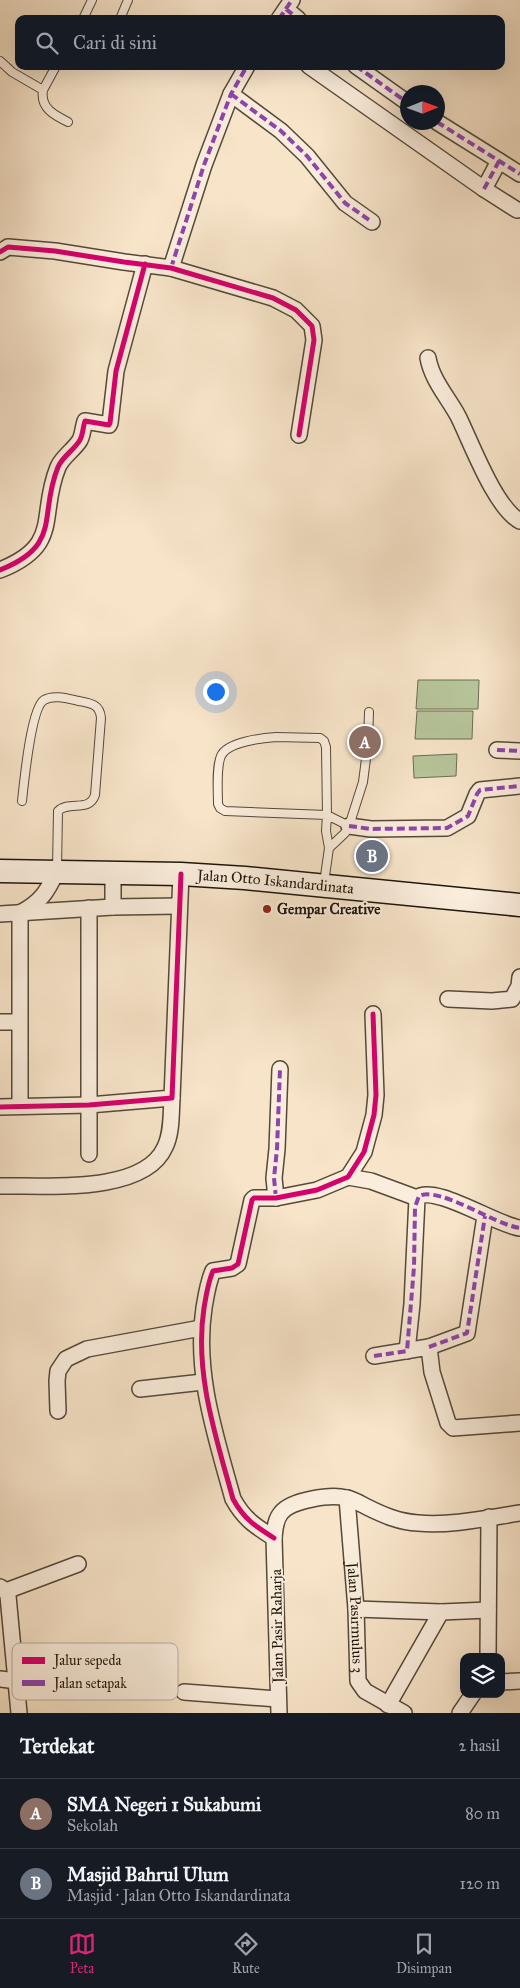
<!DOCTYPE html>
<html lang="id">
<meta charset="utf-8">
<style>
body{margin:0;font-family:"IM FELL Great Primer",serif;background:#242831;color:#f1f3f6}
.controls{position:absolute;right:15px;bottom:15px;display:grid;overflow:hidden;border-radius:10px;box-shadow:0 5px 20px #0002}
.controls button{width:45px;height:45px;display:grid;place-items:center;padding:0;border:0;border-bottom:1px solid #363941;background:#171b24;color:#f1f3f6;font:25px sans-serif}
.compass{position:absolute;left:400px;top:85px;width:45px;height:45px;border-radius:50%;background:#171b24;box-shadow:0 5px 20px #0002;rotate:89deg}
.you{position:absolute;left:215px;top:691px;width:18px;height:18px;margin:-12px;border:4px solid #fff;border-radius:50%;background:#1a73e8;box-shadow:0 0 0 8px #1a73e833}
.badge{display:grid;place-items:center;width:32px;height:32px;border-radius:50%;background:#db2777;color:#fff;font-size:16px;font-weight:700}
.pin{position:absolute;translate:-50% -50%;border:2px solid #fff;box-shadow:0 1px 5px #0006}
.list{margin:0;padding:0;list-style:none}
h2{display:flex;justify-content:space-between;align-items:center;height:65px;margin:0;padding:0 20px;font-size:21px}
h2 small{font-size:16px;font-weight:400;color:#9ea1a6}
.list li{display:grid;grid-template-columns:32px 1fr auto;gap:15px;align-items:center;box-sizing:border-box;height:70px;padding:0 20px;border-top:1px solid #363941}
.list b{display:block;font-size:19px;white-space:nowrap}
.list p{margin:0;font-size:16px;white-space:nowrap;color:#9ea1a6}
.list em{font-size:16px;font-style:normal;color:#9ea1a6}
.icon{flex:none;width:28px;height:28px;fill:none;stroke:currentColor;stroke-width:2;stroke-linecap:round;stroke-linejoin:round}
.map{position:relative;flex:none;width:520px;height:1713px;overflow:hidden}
.search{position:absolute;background:#171b24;box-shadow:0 5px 20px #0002;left:15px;right:15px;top:15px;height:55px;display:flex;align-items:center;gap:12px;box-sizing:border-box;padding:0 18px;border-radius:10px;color:#9ea1a6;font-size:19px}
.sheet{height:205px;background:#171b24}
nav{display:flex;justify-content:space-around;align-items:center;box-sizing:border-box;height:70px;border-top:1px solid #363941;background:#171b24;font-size:14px;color:#9ea1a6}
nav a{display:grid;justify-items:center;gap:2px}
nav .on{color:#db2777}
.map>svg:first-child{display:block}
</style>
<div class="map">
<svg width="520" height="1713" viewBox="0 0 520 1713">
<rect width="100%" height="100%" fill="#f7e4c9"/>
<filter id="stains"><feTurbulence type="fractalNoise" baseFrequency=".004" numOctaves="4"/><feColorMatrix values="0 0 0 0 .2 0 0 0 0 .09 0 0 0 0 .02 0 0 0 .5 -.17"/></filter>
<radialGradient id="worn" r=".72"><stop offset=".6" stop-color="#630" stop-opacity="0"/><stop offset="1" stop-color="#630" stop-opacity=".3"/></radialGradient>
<!-- green -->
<path fill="#b7c59b" stroke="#6b6d53" d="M418,680H479L478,709H416Z
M417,711H473L472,739H415Z
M457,754L456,776L414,778L413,756Z"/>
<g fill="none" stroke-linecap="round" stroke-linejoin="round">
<!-- service casing -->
<g stroke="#55493a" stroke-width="10">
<path id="service" d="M83,19L92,0
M120,19L128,0
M0,61L12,72L43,90L56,66
M43,90C40,108 54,115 68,122
M276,737L320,738L324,741L326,747L327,815L225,811L220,808L218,804C218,791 216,767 221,756C227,742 262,738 276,737Z
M22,801C24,783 31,708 44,700C54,694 69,699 79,701C90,703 100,704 101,718L95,795C89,813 69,800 58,811L57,869
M329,848L345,833L349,826L363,782L368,743L369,712
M324,883L329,848L326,831L327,815L349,826"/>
</g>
<!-- minor casing -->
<g stroke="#55493a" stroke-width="18">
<g id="minor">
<path d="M286,9L298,19"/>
<path d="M279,19L292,0"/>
<path d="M309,66L484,189L517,210"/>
<path d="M356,66L408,103"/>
<path d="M231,94L281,131L307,156L345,203L372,222"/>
<path d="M437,122L520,174"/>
<path d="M484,189L499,161"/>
<path d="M0,252L8,247L55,251L124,262L171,268L273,298L296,310L312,326L314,340L299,435"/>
<path d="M171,268L204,165L231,94L247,66"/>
<path d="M428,358C432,380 447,396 458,416C471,442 495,508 520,521"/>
<path d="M0,570C63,545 38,516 58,467C63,456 74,450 80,440C83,434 83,427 85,421L109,425L110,423L116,371L145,264"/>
<path d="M497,750L520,751"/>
<path d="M349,826L371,829L447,828L468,816L477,794L480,790L520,786"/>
<path d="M113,872V907"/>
<path d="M0,914L113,907L179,906"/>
<path d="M448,999L492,1001L512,999L519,986L520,977"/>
<path d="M0,1022H19"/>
<path d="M20,1106V913C41,902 47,892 57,871"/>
<path d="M0,1107L89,1105L172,1098L181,874"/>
<path d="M89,1154V908"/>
<path d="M348,1177L371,1181L417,1198"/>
<path d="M0,1186C43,1185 144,1195 165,1147C172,1133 171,1113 172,1098"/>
<path d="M276,1198L274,1178L277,1149L280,1069"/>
<path d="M429,1347L467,1333L485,1216"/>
<path d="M407,1351L412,1304L417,1198C433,1183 498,1226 520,1228"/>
<path d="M374,1356L429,1347L432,1372L448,1423L453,1428L520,1423"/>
<path d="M140,1389L203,1382"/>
<path d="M58,1411L57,1381L58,1371L66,1359L87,1349L201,1328"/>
<path id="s1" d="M347,1498L356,1609L358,1681L365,1691L404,1713"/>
<path d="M274,1538C255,1526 244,1519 233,1499C216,1437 194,1373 204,1308C206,1296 208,1282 213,1271L232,1268L238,1264L252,1200L254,1198H276L317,1190L348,1177L364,1152L374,1115L376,1095L373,1014"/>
<path d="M0,1587L6,1591L8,1596L19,1713"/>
<path d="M6,1591L78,1564"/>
<path d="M356,1609L441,1612L488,1610"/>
<path d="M488,1657L489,1517"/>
<path d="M0,1679L17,1681"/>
<path d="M501,1682L520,1681"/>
<path d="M184,1692L278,1699"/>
<path d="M388,1705L441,1612"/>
<path d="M279,1713L274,1538C275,1529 275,1520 281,1513C291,1500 331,1494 346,1498C353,1499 361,1504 367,1507C383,1515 399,1522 418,1523C451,1526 487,1518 520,1513"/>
<path d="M460,1713L473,1694"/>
</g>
</g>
<!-- secondary casing -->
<g stroke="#1f150b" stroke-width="25">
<g id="secondary">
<path id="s2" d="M0,871L181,874L245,878L520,905"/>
</g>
</g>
<!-- service -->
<use href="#service" stroke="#faeddc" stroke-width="8"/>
<!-- minor -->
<use href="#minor" stroke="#faeddc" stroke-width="15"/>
<!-- secondary -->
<use href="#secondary" stroke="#faeddc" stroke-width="22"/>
<!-- quiet -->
<path stroke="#8e44ad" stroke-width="4" stroke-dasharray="8 4" stroke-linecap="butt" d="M286,9L298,19
M279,19L292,0
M356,66L408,103
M231,94L281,131L307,156L345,203L372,222
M437,122L520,174
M484,189L499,161
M171,268L204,165L231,94L247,66
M497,750L520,751
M349,826L371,829L447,828L468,816L477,794L480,790L520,786
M276,1198L274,1178L277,1149L280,1069
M429,1347L467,1333L485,1216
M374,1356L407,1351L414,1267L415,1207L419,1196C440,1186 495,1225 520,1228"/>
<!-- cycleway casing -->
<g stroke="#faeddc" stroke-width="8">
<path id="cycleway" d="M0,252L8,247L55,251L124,262L171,268L273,298L296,310L312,326L314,340L299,435
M0,570C63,545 38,516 58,467C63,456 74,450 80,440C83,434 83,427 85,421L109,425L110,423L116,371L145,264
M0,1107L89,1105L172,1098L181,874
M274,1538C255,1526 244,1519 233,1499C216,1437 194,1373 204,1308C206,1296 208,1282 213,1271L232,1268L238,1264L252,1200L254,1198H276L317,1190L348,1177L364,1152L374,1115L376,1095L373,1014"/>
</g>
<!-- cycleway -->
<use href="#cycleway" stroke="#d6006c" stroke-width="5"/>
</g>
<!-- markers -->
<circle fill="#8f2418" stroke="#faeddc" stroke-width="2" cx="267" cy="909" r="5"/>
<g text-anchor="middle" stroke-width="4" stroke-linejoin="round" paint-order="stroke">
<!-- street labels -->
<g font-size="15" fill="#1f150b" stroke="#faeddc">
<text dy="5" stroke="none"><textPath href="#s2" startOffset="276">Jalan Otto Iskandardinata</textPath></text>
<text dy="5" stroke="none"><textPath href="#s1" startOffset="120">Jalan Pasirmulus 3</textPath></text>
<text transform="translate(277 1626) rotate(-91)" y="5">Jalan Pasir Raharja</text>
</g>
<!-- poi labels -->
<g font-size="15" font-weight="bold" fill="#1f150b" stroke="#faeddc" text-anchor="start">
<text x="277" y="914">Gempar Creative</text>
</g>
</g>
<!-- legend -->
<rect x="12" y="1643" width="166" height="57" rx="8" fill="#faeddc" stroke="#b8ac9d" stroke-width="1"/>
<rect x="22" y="1657" width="23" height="7" fill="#d6006c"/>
<rect x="22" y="1680" width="23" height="6" fill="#8e44ad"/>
<g font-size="14" fill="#1f150b">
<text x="54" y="1665">Jalur sepeda</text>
<text x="54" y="1688">Jalan setapak</text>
</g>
<rect width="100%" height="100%" filter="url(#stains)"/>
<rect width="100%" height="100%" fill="url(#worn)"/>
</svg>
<div class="controls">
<button><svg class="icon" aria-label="layers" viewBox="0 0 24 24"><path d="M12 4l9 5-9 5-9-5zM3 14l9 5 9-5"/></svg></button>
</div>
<svg class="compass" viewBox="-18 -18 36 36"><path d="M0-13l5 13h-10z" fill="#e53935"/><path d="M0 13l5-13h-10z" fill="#9ea1a6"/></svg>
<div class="you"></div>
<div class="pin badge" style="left:365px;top:742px;background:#8d6e63">A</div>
<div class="pin badge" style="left:372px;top:856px;background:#6b7280">B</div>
<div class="search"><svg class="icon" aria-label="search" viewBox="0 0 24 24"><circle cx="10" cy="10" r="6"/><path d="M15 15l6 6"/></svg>Cari di sini</div>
</div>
<section class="sheet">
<h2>Terdekat<small>2 hasil</small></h2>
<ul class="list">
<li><span class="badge" style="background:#8d6e63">A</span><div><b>SMA Negeri 1 Sukabumi</b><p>Sekolah</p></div><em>80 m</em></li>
<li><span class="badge" style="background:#6b7280">B</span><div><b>Masjid Bahrul Ulum</b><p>Masjid · Jalan Otto Iskandardinata</p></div><em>120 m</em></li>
</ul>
</section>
<nav>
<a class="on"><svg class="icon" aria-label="map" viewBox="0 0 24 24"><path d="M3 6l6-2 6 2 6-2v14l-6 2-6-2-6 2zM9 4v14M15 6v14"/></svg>Peta</a>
<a><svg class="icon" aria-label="directions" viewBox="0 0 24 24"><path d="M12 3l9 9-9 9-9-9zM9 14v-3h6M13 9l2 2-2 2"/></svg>Rute</a>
<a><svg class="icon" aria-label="saved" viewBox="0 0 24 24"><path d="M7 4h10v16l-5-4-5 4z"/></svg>Disimpan</a>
</nav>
